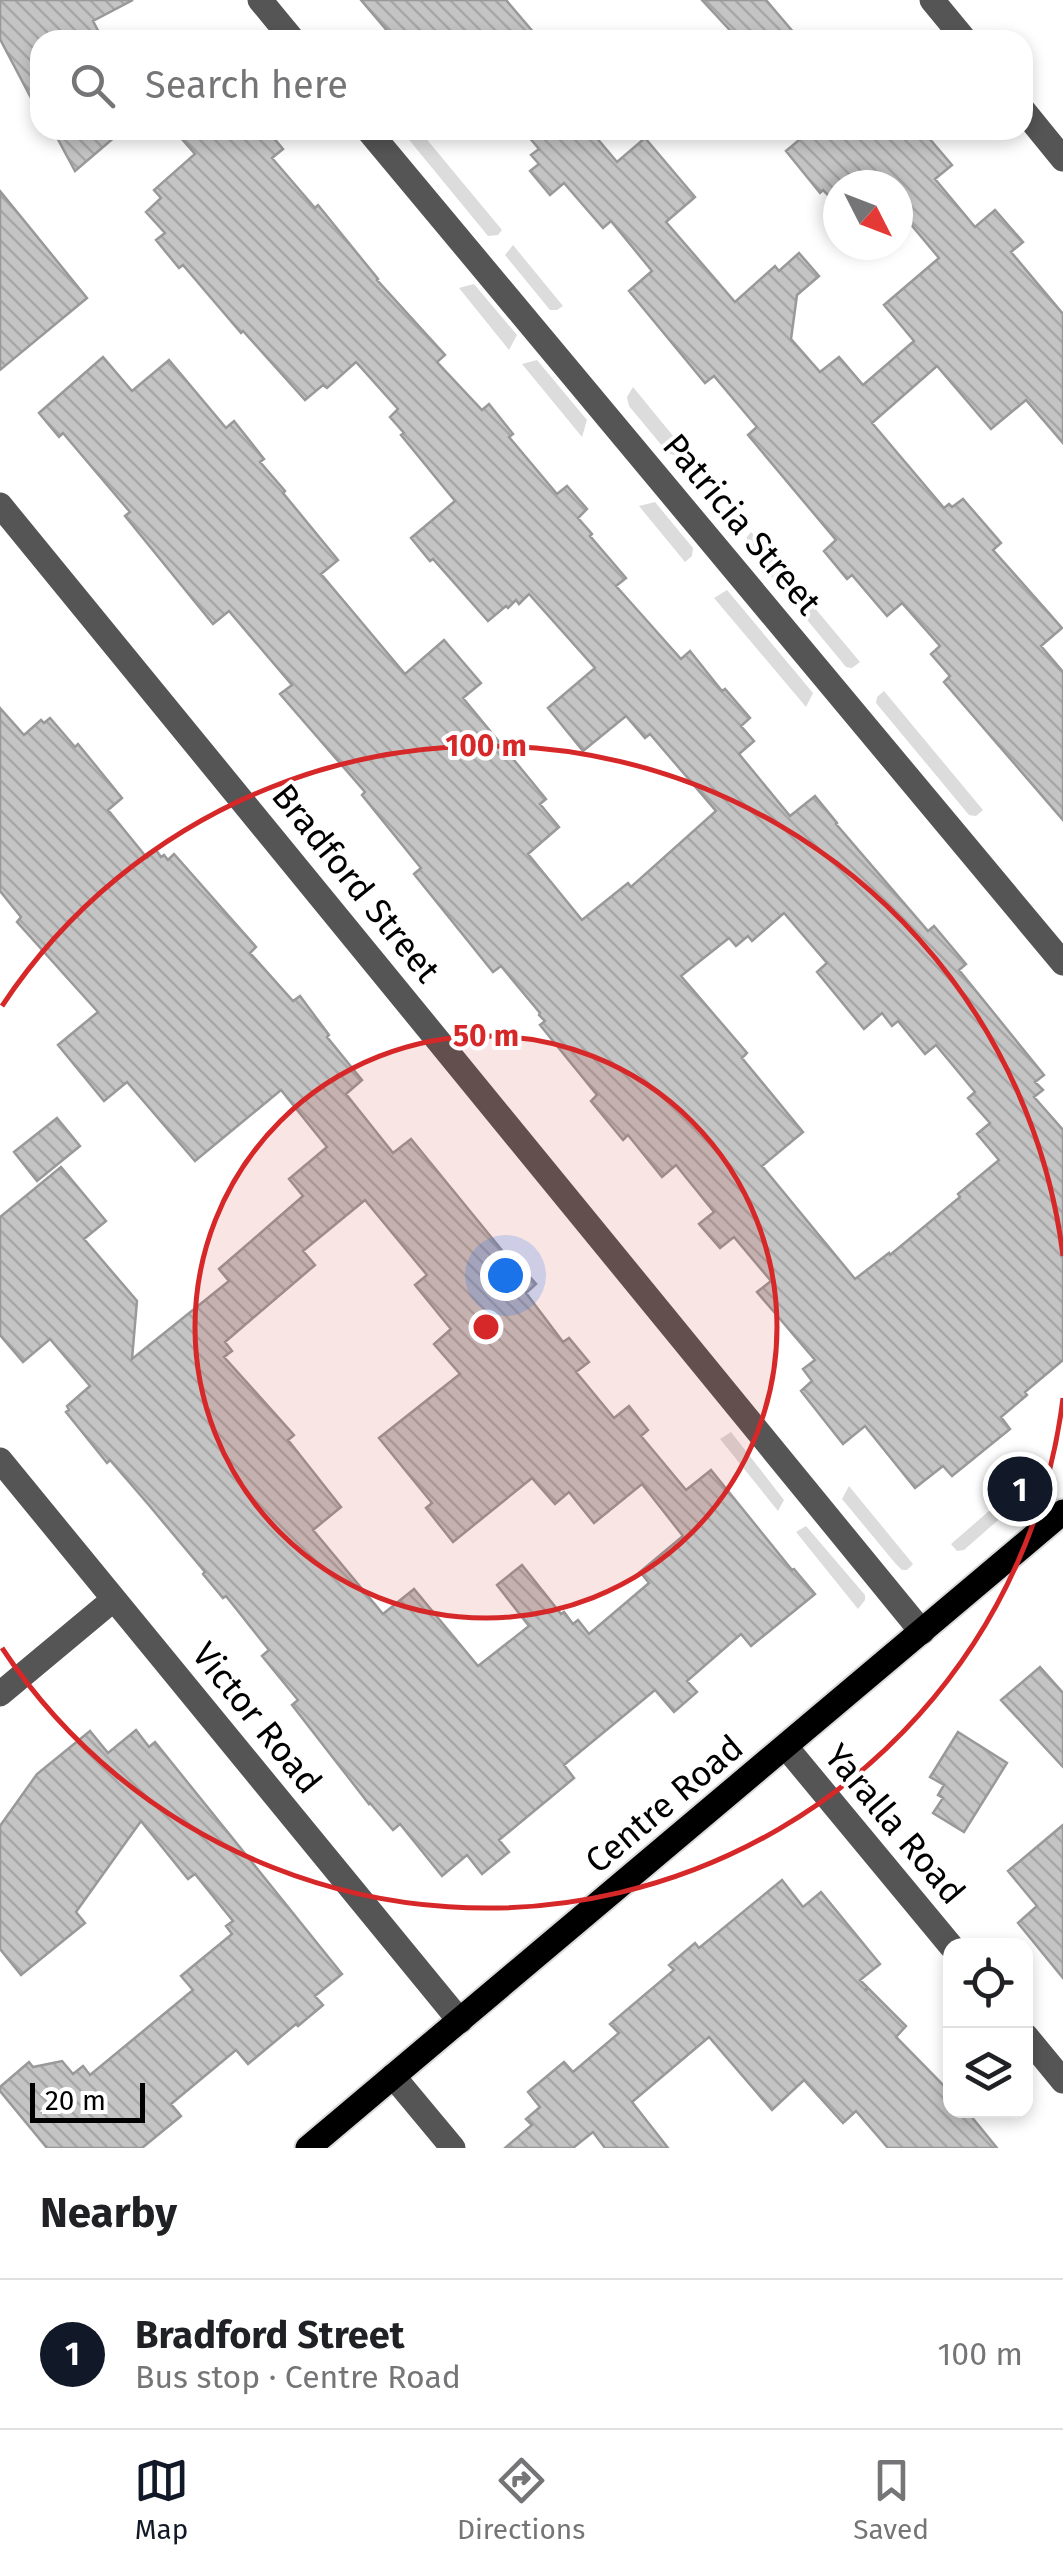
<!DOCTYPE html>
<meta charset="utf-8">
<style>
body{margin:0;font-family:"Fira Sans",sans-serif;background:#f2f2f2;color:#202124}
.controls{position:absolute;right:30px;bottom:30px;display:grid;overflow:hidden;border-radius:20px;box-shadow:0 5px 15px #0003}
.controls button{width:90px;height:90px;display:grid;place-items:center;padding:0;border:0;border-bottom:2px solid #e0e0e0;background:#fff;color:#202124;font:50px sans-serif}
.compass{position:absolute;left:823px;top:170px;width:90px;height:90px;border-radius:50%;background:#fff;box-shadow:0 5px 15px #0003;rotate:132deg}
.scale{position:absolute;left:30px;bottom:25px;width:115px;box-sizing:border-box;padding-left:10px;border:5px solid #000;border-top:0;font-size:28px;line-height:35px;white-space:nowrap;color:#000;-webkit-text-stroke:8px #fff;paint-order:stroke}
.you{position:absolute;left:505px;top:1275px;width:35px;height:35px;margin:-25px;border:8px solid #fff;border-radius:50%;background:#1a73e8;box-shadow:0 0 0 15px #1a73e833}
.badge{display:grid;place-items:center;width:65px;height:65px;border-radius:50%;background:#111827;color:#fff;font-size:32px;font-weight:700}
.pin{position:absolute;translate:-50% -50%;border:5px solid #fff;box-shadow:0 2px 10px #0006}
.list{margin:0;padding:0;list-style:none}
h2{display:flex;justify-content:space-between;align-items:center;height:130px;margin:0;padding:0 40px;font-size:42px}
h2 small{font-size:32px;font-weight:400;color:#757577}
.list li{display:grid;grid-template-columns:65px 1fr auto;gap:30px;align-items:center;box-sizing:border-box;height:150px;padding:0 40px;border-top:2px solid #e0e0e0}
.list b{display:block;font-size:38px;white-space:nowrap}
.list p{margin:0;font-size:32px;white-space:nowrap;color:#757577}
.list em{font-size:32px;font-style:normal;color:#757577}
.icon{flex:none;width:55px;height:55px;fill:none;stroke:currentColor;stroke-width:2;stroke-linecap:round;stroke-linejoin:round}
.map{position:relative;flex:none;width:1063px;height:2148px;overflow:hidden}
.search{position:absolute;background:#fff;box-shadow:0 5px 15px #0003;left:30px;right:30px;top:30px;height:110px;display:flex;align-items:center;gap:25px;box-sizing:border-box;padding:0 35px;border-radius:30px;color:#757577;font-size:38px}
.sheet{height:280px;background:#fff}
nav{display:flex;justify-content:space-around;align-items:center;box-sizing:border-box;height:140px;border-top:2px solid #e0e0e0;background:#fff;font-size:28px;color:#757577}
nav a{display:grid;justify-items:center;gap:5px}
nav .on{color:#111827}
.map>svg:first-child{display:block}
</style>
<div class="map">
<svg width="1063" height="2148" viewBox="0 0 1063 2148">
<defs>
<pattern id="building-back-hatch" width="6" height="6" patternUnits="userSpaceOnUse" patternTransform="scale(2.5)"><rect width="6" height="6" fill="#c4c4c4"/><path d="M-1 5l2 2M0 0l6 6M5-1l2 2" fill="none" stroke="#a7a7a7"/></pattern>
</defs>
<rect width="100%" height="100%" fill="#fff"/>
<!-- grass -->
<path fill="#dcdcdc" d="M401,130H419L502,230L498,235L488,236Z
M513,245L563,306L557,310H550L505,255Z
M474,284L517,335L509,350L459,288Z
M537,360L587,420L582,437L522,364Z
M633,387L683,448L674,455L668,453L629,406L627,397Z
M655,502L693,548L692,556L685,562L639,506Z
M751,532L860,662L852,668L846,667L746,546L747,537Z
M727,590L813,693L806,707L714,598Z
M884,691L983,810L976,816L969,815L876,703L877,697Z
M731,1432L784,1500L778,1511L720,1439Z
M1020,1484L1029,1493L964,1550L957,1551L951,1544Z
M849,1486L913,1564L907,1570H902L895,1563L842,1499Z
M806,1526L865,1595V1600L858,1609L796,1532Z"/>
<!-- building -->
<path fill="url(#building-back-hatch)" stroke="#999" stroke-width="2.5" fill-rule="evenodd" d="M0,0H133L93,21L103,40H40V115L0,39Z
M361,0H506L540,40H395Z
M702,0H766L800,40H739Z
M53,130H123L75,171Z
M174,130H267L283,149L272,158L315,208L318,205L378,279L377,280L445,355L437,362L482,410L489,404L513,434L509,437L557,494L567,486L587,509L578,518L592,534L590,536L626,578L616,586L681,659L690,651L722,691L725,689L750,718L741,726L754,741L739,754L790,816L815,796L837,823L836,824L928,931L934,926L966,964L959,970L1044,1075L1035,1082L1043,1090L1034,1097L1063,1130V1360L1025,1392L1027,1395L1001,1417L1010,1429L952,1476L943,1466L915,1488L865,1426L843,1444L801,1391L812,1381L803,1369L815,1360L757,1292L771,1281L734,1237L720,1248L699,1224L714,1212L676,1165L662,1177L628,1135L623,1140L591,1101L597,1095L540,1025L545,1021L539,1015L540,1013L501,966L493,972L414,874L421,868L362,795L365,792L280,694L292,685L229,611L213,624L125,516L130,512L63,433L59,437L39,413L103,357L132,391L169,360L226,428L234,421L264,459L260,462L285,491L283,493L338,560L321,574L405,674L444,640L481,683L463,698L546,799L540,804L559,827L528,854L582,920L628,883L631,887L716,811L650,734L645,738L626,716L583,751L548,708L595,668L529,594L519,604L516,600L508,608L506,606L488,621L433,559L430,561L411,538L455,501L401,435L404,433L390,417L398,409L356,362L327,388L323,385L305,400L243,331L241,333L183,265L179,268L156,240L165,233L146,212L161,198L154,190L195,154ZM784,913L827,963L817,972L864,1029L882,1013L892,1026L898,1021L925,1054L936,1045L975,1092L968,1098L990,1123L977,1134L999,1160L958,1194L960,1197L890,1255L889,1253L855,1279L762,1166L803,1132L742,1058L747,1053L681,976L729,938L736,946L748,936L752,941Z
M523,130H590L617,162L645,138L695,197L666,222L735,302L775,266L779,271L799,253L819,276L797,295L791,339L820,372L839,357L863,385L914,341L884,305L939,258L898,209V185H838V193L831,198L823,190L820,193L786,151L811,130H922L952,165L935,179L975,227L995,210L1023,242L1011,252L1063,314V443L1026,400L991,429L937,366L872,423L944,508L949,504L952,507L963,499L1001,543L993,550L1062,628L1041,646L1063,672V820L944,682L950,676L931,654L940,646L902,603L887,616L852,575L847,579L824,551L836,540L748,435L757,427L714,376L705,383L629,291L652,271L611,221L603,228L564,183L550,195L530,171L539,164L531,155L539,149Z
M0,191L87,298L0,370Z
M0,708L24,735L41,720L44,723L50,718L75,747L78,744L122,798L108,810L147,858L156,850L161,857L164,855L168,860L174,854L256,947L250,953L293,1001L300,996L329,1035L327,1037L362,1080L346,1094L393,1153L411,1139L514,1265L517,1262L536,1284L526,1293L563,1342L569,1338L589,1362L576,1372L614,1418L629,1406L648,1430L641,1436L686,1490L711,1470L792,1570L794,1569L815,1594L751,1646L741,1634L687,1681L697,1692L674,1712L655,1690L564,1765L574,1778L499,1840L509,1852L482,1874L467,1855L442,1876L400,1824L393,1830L370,1803L369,1804L292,1705L298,1700L262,1656L269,1650L226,1596L223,1598L203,1574L205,1572L148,1504L110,1460L107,1463L66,1412L69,1410L67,1406L90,1386L50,1339L23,1362L0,1335V1217L61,1167L106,1221L84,1239L137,1301L132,1359L229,1281L219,1269L303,1196L289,1179L327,1147L281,1090L195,1161L127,1082L104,1101L58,1045L98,1012L17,922L21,917L0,891ZM365,1200L427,1275L415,1285L451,1329L434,1344L460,1374L379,1438L432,1503L426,1508L453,1542L532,1478L555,1504L569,1492L594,1523L642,1484L683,1536L640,1572L649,1583L589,1634L578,1620L573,1624L564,1612L561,1614L522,1565L497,1585L529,1626L478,1666L414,1589L383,1614L313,1530L341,1507L288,1440L294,1435L224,1357L232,1351L225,1342L315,1265L303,1251Z
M57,1118L80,1146L37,1181L14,1152Z
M1040,1667L1063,1693V1767L1001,1700Z
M136,1730L149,1747L155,1742L342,1974L315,1996L323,2005L298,2026L296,2024L248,2064L236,2050L171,2104L181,2116L142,2148H47L0,2091V2087L29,2062L33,2067L62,2061L73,2074L83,2066L90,2075L193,1990L181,1976L232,1934L226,1926L233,1921L195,1874L188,1879L141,1821L76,1912L85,1923L21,1975L0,1949V1826L37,1774L90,1731L108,1753Z
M958,1732L1007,1763L964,1832L933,1813L943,1798L938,1795L944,1785L930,1777Z
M1063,1825V1978L1018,1923L1037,1906L1008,1871Z
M782,1880L803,1907L821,1892L880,1964L860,1980L867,1987L865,1991L868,1988L906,2026L896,2037L950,2092V2110H966L997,2148H888L856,2111L843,2123L804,2080L772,2110L709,2037L632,2102L668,2148H605L593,2132L573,2148H505L532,2125L526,2119L540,2107L528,2092L564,2062L573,2072L619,2033L610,2024L674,1970L669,1965L695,1943L699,1948Z"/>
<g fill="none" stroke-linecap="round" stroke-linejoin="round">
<!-- major casing -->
<g stroke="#dbdbdb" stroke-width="29">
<path id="major" d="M308,2148L1063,1512"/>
</g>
<!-- minor -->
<path stroke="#555" stroke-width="25" d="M260,0L293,40
M932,0L965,40
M1023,110L1063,159
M368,130L1063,963
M0,505L922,1632
M0,1460L460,2021
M0,1694L114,1599
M786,1747L951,1946
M1026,2036L1063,2081
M393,2076L453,2148"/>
<!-- major -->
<use href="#major" stroke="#000" stroke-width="25"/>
</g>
<!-- distance rings -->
<circle cx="486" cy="1327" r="291" fill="#d62828" fill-opacity=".12"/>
<g fill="none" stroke="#d62828" stroke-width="5">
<circle cx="486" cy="1327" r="291"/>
<path d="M1063 1398A581 581 0 0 1 2 1648M2 1006A581 581 0 0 1 1063 1256"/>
</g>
<g text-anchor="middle" stroke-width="8" stroke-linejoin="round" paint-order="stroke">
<!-- street labels -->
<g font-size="35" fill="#000" stroke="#fff">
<text transform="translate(742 524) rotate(50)" y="12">Patricia Street</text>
<text transform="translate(356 883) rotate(51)" y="12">Bradford Street</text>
<text transform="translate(257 1718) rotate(51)" y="12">Victor Road</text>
<text transform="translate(664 1804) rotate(-40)" y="12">Centre Road</text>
<text transform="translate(895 1824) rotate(50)" y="12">Yaralla Road</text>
</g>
</g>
<circle cx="486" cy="1327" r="15" fill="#d62828" stroke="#fff" stroke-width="5"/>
<g font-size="30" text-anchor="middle" font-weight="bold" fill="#d62828" stroke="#fff" stroke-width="8" stroke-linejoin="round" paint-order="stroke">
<text x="486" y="756">100 m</text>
<text x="486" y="1046">50 m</text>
</g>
</svg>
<div class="controls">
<button><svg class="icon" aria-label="locate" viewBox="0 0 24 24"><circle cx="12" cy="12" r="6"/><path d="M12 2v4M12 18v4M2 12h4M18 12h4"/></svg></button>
<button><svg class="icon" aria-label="layers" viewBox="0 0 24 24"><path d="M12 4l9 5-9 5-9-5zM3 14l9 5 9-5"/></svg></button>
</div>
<svg class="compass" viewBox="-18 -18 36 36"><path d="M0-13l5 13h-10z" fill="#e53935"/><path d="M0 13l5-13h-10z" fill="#757577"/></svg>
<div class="scale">20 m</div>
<div class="you"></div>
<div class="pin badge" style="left:1020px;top:1489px">1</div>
<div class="search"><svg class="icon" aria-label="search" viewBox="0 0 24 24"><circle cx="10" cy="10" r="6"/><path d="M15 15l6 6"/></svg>Search here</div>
</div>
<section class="sheet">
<h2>Nearby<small></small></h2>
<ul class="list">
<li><span class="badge">1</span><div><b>Bradford Street</b><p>Bus stop · Centre Road</p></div><em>100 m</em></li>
</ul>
</section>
<nav>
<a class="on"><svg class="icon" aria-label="map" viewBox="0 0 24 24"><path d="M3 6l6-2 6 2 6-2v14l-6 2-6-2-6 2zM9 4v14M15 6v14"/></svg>Map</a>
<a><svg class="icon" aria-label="directions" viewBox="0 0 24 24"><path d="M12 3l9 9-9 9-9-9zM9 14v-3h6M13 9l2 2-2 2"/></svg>Directions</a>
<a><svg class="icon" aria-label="saved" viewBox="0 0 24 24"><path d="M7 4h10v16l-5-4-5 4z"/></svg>Saved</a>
</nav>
